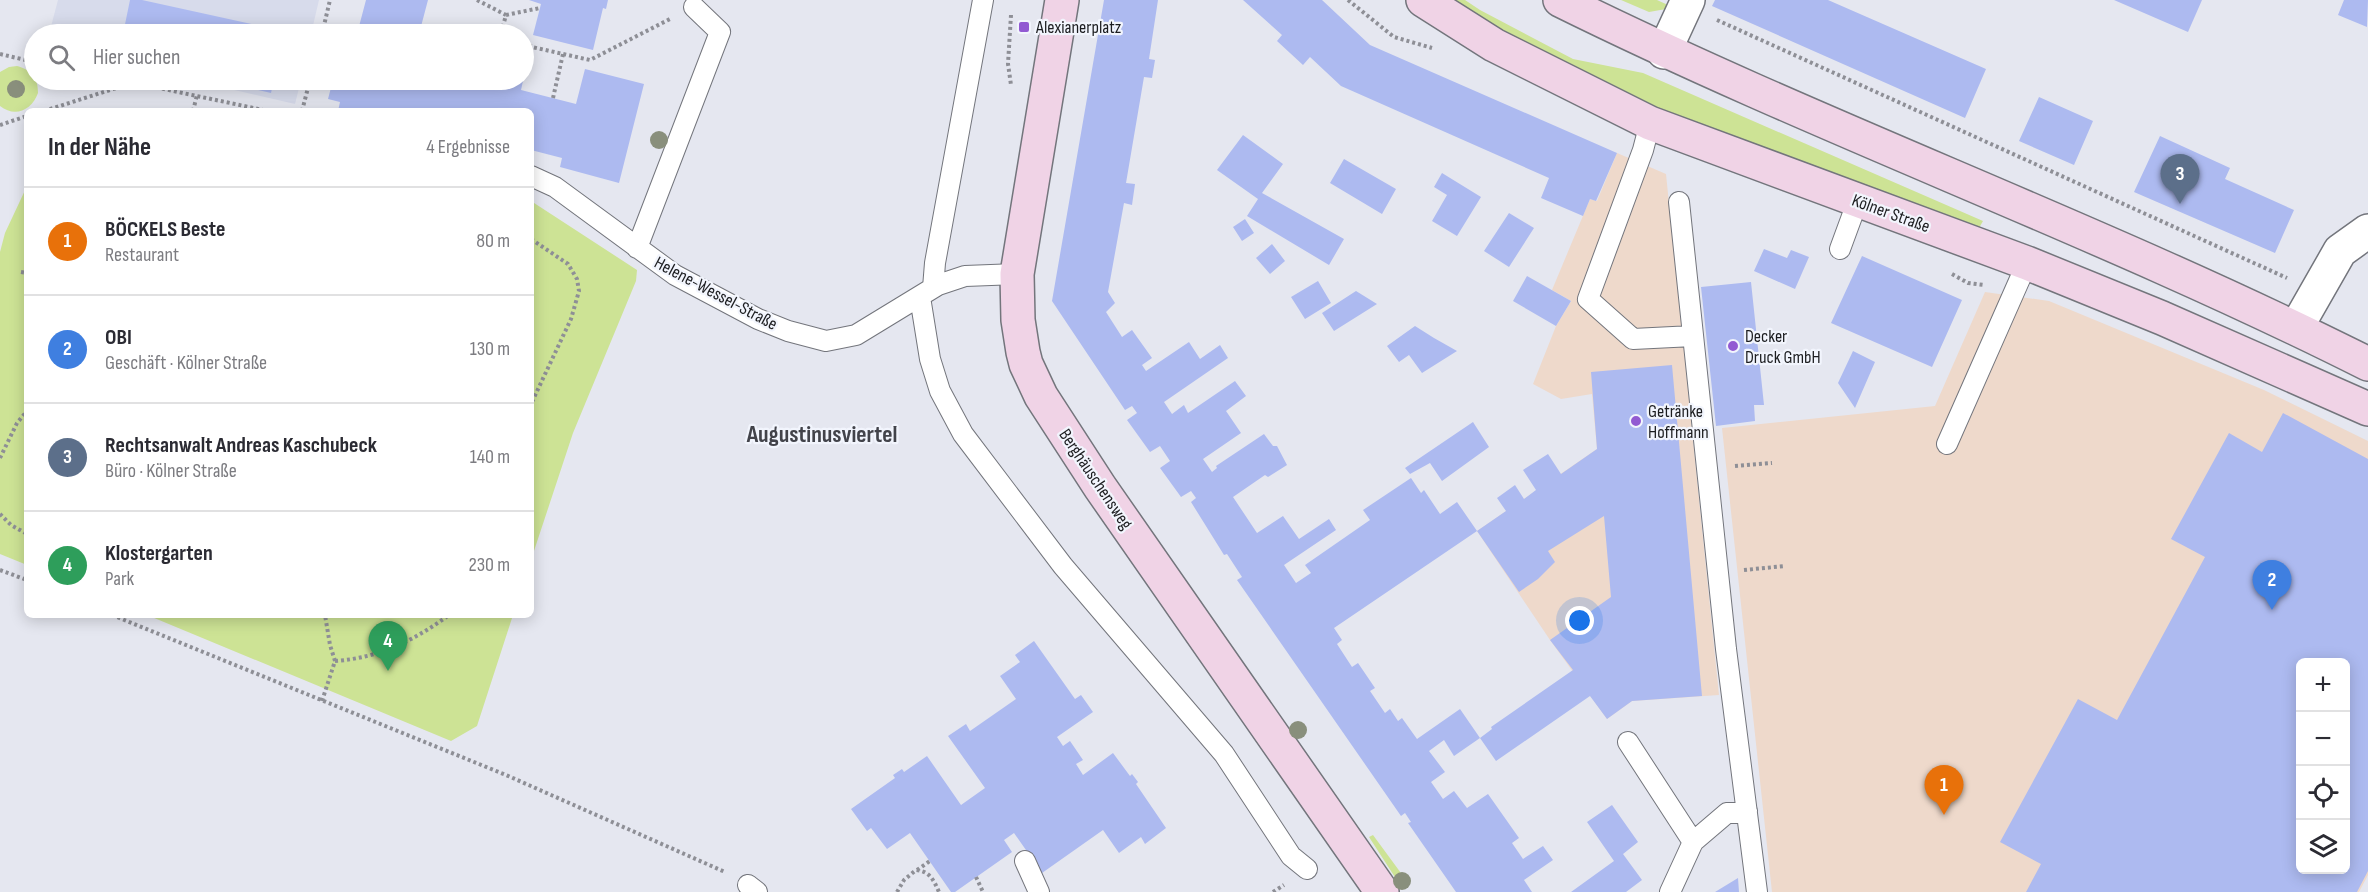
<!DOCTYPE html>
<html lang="de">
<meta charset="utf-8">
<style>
body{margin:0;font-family:"Sofia Sans Condensed",sans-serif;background:#f2f2f3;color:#2b2b33}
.controls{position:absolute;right:18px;bottom:18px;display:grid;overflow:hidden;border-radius:9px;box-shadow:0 3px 15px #0003}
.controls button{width:54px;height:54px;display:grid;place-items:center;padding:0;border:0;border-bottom:2px solid #e1e1e2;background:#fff;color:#2b2b33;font:30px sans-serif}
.you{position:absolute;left:1580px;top:621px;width:21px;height:21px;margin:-15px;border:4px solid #fff;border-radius:50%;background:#1a73e8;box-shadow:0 0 0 9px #1a73e833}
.badge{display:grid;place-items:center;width:39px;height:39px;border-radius:50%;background:#925ad2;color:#fff;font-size:20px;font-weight:700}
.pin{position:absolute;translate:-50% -50px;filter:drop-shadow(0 2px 3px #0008)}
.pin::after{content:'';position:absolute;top:32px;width:21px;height:18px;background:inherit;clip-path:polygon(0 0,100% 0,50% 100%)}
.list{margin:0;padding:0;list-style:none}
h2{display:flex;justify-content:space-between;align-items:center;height:78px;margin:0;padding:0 24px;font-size:26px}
h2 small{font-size:20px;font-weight:400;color:#7c7c81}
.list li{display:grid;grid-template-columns:39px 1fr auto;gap:18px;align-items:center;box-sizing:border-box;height:108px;padding:0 24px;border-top:2px solid #e1e1e2}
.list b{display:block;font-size:22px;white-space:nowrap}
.list p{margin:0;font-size:20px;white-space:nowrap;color:#7c7c81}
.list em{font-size:20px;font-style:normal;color:#7c7c81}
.icon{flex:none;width:33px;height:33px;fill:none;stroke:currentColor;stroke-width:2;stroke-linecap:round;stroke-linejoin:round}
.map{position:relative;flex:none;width:2368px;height:892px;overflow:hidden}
.search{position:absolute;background:#fff;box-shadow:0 3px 15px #0003;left:24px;top:24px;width:510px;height:66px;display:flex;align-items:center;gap:15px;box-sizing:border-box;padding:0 21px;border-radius:33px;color:#7c7c81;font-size:22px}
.panel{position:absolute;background:#fff;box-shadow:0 3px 15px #0003;left:24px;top:108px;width:510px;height:510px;border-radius:9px}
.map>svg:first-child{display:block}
</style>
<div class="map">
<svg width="2368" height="892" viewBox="0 0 2368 892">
<rect width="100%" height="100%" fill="#e5e7f0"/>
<!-- commercial -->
<path fill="#eed9cb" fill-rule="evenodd" d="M1617,153L1666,174L1719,695L1632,701L1607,719L1550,640L1477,531L1597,449L1592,394L1561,399L1533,384L1556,326L1571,301L1552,290L1590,199L1597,201Z
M1985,292L2049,301L2264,390L2368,441V875L2359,892H1772L1722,428L1935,406ZM2300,662H2346V870H2300Z"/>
<!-- built -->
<path fill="#d7dbeb" d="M58,0H319L311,34H49Z
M191,80H301L295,104Z"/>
<!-- green -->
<path fill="#cde395" d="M1454,0H1465L1480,10L1573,59L1643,73L1983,221L1979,228C1804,165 1607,107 1454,0Z
M1621,0H1657L1668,5L1666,9L1649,12Z
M17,66C32,70 38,78 38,93C32,110 15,118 0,106V72L9,67Z
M27,186V565L0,554V252L5,233Z
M531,201L637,270L636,281L573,433L531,560Z
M147,615H513L477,726L451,741Z
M1373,835L1409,884L1402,888L1369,837Z"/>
<!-- building -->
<path fill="#adbaf0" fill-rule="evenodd" d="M130,0H142L284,31V34H123Z
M366,0H428L419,34H357Z
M608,0L606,9L603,8L593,50L533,35L541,4L529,0Z
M1104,0H1158L1149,59L1155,60L1152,78L1144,77L1126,183L1135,184L1132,205L1124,203L1108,292L1115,303L1106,312L1122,337L1132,330L1152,358L1142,365L1146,371L1189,342L1200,359L1220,345L1228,358L1164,402L1172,414L1184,405L1188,413L1235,381L1246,396L1226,411L1241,433L1203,459L1212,472L1217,468L1216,466L1264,434L1273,446H1277L1287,465L1268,477L1265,475L1233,497L1257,533L1283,516L1299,539L1329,519L1336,530L1284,565L1296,583L1311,573L1305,565L1370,520L1363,510L1411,478L1421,493L1424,490L1440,514L1457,502L1477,531L1334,628L1342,640L1337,644L1352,667L1358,663L1375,688L1370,691L1385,713L1390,709L1398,721L1402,718L1417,739L1460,709L1480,738L1492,729L1491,727L1573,670L1550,640L1611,597L1604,516L1548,551L1555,562L1538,579L1519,592L1477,531L1506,511L1497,498L1515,485L1524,499L1536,490L1523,470L1548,454L1561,474L1597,449L1591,372L1672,365L1702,696L1632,701L1607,719L1590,696L1496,761L1480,738L1454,756L1444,740L1429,751L1445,772L1431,782L1443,799L1454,791L1467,808L1488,794L1519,838L1512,843L1523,859L1543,846L1553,860L1524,880L1532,892H1456L1408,823L1411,822L1405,813L1401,816L1237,580L1242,577L1227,554L1224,555L1191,502L1196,498L1191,491L1181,497L1160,468L1170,461L1160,446L1150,452L1127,420L1137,413L1132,406L1125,410L1052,301Z
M1243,0H1322L1370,45L1617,153L1596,201L1590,199L1583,216L1541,198L1549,178L1341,86L1310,57L1303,65L1277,41L1282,35Z
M1715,0H1828L1986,69L1965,118L1712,6Z
M2114,0H2202L2188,32Z
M2344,0H2368L2367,27L2338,15Z
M585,69L644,84L619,183L560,167L562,158L531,150V111H338L340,102L328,99L333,80H521L523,81L521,90L576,104Z
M215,80H274L271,93Z
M2039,97L2093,121L2074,165L2019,141Z
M1243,135L1283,164L1262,193L1344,239L1329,265L1247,216L1258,199L1217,170Z
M2160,136L2230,168L2225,179L2294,210L2275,253L2134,192Z
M1344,159L1396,189L1382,214L1330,183Z
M1442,173L1481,197L1457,236L1432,221L1447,195L1434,187Z
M1509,213L1534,228L1509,267L1484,251Z
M1245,219L1254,233L1242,241L1233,227Z
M1272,244L1285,261L1270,274L1256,258Z
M1764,249L1787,258L1791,250L1809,257L1795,289L1754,271Z
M1862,256L1962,300L1932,367L1831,323Z
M1527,276L1571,301L1556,326L1513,301Z
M1318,281L1331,303L1305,319L1291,297Z
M1751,282L1764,405H1754L1755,421L1716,426L1701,287Z
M1356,291L1377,304L1334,331L1322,313Z
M1415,326L1434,338L1457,351L1422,373L1409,355L1399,362L1387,346Z
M1853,351L1875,362L1855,408L1838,383Z
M2283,413L2368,459V871L2357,892H2026L2041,864L2000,842L2078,699L2117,720L2205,557L2171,539L2229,433L2262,452ZM2300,662L2346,663V870H2300Z
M1473,422L1489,447L1442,481L1430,463L1410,474L1405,468Z
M1034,641L1075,699L1081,695L1093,712L1057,737L1063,746L1070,741L1083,760L1076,764L1083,775L1113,753L1130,776L1132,774L1138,782L1136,784L1166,828L1145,844L1141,837L1119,853L1103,830L1042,873L1014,833L1004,840L1012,852L955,892H951L910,833L887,849L871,828L867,831L851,809L895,778L893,775L902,769L904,772L927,756L961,805L985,788L948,736L966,724L970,731L1016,699L1000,676L1020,662L1015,655Z
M1612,805L1638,842L1623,854L1642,880L1626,892H1571L1614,861L1587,822Z
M1738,878L1739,892H1715Z"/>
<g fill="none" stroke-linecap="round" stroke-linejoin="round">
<!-- lane casing -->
<g stroke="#73757c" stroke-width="22">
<path id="lane" d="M1650,123L1643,150L1588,299L1633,339L1693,336
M531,176L555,187L675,275L758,319L788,331L826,341L856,335L938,285L965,276L1017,274
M1679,202L1726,649L1757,892
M637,248L720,32L694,7
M1840,249L1858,200
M933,288L935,263L983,0
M920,297L930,359L940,391L963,434L1063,566L1224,754L1291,856L1307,869
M1947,444L2027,263
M1628,742L1693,842L1670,892
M1693,842L1727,813L1747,811
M1025,861L1039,892
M748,885L757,892"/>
</g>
<!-- street casing -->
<g stroke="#73757c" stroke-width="36">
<path id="street" d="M1664,52L1688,0
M2296,328L2340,251L2368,231"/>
</g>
<!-- secondary casing -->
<g stroke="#73757c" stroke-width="36">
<path id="secondary" d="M1062,0L1017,274L1018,320L1023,352L1026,364L1041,396L1100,487L1382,892
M1423,0L1494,45L1650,123L2027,263L2162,318L2368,409
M1560,0C1825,131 2104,231 2368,364"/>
</g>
<!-- path -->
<path stroke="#8e8f96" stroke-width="4" stroke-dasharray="3 3" stroke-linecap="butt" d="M477,0L506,15L503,26
M1348,0L1394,37L1432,48
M506,15L540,8
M1011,15L1008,64L1011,85
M1717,20L2287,278
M322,34L330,0
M482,34L503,26L514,34
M524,41L532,47L590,60L670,19
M0,54L34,62
M121,80L268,111
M553,98L563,54
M44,111L132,83
M193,111L197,95
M302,111L310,80
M0,125L27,116
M531,239L568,264L577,279L579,291L571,319L531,404
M21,272L27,273
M1952,274L1968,283L1984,285
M0,458L17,423L27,411
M1735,466L1772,463
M0,514L11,525L27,534
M0,570L27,580
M1744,570L1785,566
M112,615L506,775L725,872
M335,661C379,658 415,640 449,615
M322,701L335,661L330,645L325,615
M917,870L930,861
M976,877L983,892
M897,892L904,880L916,870C930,871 934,881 939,892
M1273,892L1284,885"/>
<!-- lane -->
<use href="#lane" stroke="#fff" stroke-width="20"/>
<!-- street -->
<use href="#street" stroke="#fff" stroke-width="33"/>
<!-- secondary -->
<use href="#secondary" stroke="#f0d3e6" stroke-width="33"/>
</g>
<!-- trees -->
<g fill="#898f7c">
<circle cx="16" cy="89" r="9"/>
<circle cx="659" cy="140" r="9"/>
<circle cx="1298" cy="730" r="9"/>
<circle cx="1402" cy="881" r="9"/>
</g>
<!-- markers -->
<g fill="#925ad2" stroke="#f2f5fd" stroke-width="2">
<rect x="1018" y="21" width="12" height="12" rx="3"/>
<circle cx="1733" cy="346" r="6"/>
<circle cx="1636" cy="421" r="6"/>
</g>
<g text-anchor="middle" stroke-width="4.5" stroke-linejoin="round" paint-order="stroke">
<!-- poi labels -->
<g font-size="18" fill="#1c1d20" stroke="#f2f5fd" text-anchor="start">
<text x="1036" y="33">Alexianerplatz</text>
<text x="1745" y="342">Decker<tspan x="1745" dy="21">Druck GmbH</tspan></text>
<text x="1648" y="417">Getränke<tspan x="1648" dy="21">Hoffmann</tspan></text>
</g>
<!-- street labels -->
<g font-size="18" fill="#1c1d20" stroke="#f2f5fd">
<text transform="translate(1891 213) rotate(20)" y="6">Kölner Straße</text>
<text transform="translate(716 293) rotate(28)" y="6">Helene-Wessel-Straße</text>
<text transform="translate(1096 479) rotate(56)" y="6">Berghäuschensweg</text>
</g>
<!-- district labels -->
<g font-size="24" font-weight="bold" fill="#42434a" stroke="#f2f5fd">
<text x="822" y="442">Augustinusviertel</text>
</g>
</g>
</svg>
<div class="controls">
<button>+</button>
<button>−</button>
<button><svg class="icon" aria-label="locate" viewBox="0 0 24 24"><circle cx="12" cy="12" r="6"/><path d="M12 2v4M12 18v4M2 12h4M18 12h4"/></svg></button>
<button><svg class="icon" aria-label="layers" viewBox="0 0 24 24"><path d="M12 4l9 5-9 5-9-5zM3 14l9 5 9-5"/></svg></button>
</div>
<div class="you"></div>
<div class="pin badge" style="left:1944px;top:815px;background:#e8710a">1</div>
<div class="pin badge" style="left:2272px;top:610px;background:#3f7fe0">2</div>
<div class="pin badge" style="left:2180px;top:204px;background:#5c6f8a">3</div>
<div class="pin badge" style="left:388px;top:671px;background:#2e9e5b">4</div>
<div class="search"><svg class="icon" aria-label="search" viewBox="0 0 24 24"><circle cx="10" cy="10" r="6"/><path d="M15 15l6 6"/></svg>Hier suchen</div>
<section class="panel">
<h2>In der Nähe<small>4 Ergebnisse</small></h2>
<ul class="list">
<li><span class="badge" style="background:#e8710a">1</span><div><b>BÖCKELS Beste</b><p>Restaurant</p></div><em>80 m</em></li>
<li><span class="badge" style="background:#3f7fe0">2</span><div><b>OBI</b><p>Geschäft · Kölner Straße</p></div><em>130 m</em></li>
<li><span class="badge" style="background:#5c6f8a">3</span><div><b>Rechtsanwalt Andreas Kaschubeck</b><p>Büro · Kölner Straße</p></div><em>140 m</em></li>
<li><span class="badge" style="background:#2e9e5b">4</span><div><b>Klostergarten</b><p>Park</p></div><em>230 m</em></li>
</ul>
</section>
</div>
